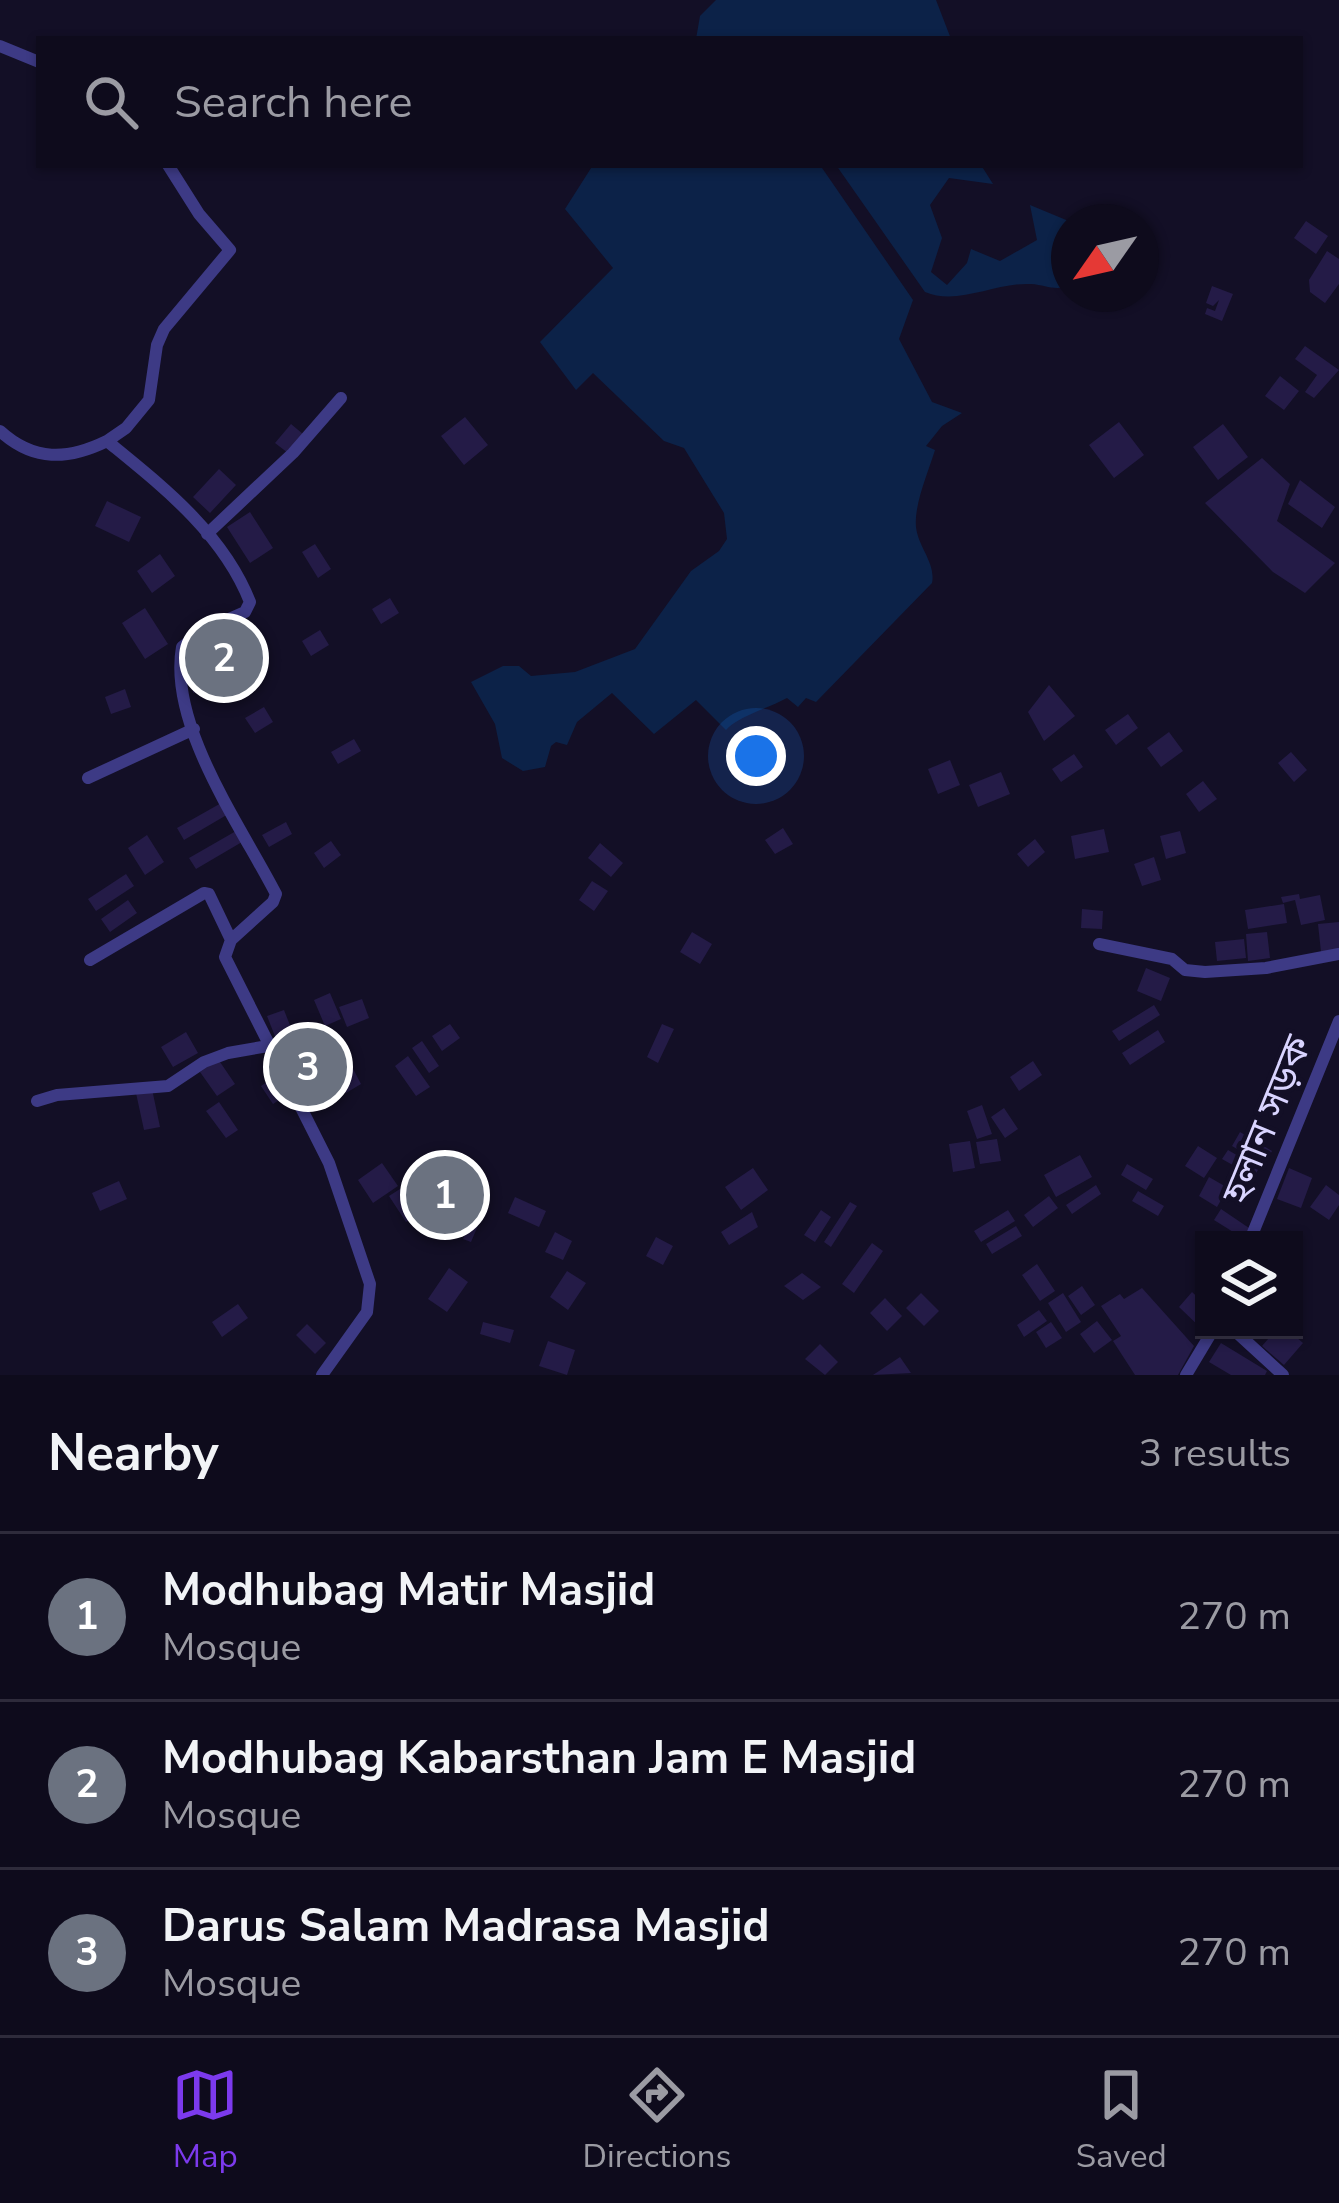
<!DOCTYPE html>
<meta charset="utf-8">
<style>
body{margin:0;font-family:"Nunito Sans","Noto Sans Bengali",sans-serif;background:#1c1929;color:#f1f3f6}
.controls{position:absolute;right:36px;bottom:36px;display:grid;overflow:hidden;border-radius:0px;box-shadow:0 3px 9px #0004}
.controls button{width:108px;height:108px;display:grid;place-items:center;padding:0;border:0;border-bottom:3px solid #2e2b3b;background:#0e0b1c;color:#f1f3f6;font:60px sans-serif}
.compass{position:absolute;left:1051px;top:204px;width:108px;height:108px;border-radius:50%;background:#0e0b1c;box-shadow:0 3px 9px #0004;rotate:236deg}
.you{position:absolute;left:756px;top:756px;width:42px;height:42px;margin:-30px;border:9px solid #fff;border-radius:50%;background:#1a73e8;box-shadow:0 0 0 18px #1a73e833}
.badge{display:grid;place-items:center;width:78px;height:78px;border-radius:50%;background:#7c3aed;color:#fff;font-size:39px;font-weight:700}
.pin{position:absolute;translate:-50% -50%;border:6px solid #fff;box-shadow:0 3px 12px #0006}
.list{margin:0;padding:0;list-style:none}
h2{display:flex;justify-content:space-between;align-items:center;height:156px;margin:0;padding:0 48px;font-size:51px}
h2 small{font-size:39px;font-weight:400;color:#9b9ba3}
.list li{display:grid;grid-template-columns:78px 1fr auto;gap:36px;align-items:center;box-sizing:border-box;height:168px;padding:0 48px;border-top:3px solid #2e2b3b}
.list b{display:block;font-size:45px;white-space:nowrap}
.list p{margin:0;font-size:39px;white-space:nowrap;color:#9b9ba3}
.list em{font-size:39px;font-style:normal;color:#9b9ba3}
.icon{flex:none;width:66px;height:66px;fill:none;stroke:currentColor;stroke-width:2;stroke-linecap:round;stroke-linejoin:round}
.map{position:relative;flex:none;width:1339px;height:1375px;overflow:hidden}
.search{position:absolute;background:#0e0b1c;box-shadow:0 3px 9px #0004;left:36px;right:36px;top:36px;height:132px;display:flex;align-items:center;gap:30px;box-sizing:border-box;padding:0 42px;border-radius:0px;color:#9b9ba3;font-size:45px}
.sheet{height:660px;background:#0e0b1c}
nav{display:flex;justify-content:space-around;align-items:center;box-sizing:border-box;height:168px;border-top:3px solid #2e2b3b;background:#0e0b1c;font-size:33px;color:#9b9ba3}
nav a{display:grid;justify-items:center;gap:6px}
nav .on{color:#7c3aed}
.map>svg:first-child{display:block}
</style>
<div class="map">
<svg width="1339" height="1375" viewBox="0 0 1339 1375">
<rect width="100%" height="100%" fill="#130f26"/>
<!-- water -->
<path fill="#0c2248" d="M716,0H936L951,39H696L700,16Z
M593,165H820L913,300L899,339L932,402L962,413L942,426L926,446L935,450C928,473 914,504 916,527C918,547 936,563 932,583L816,702L806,698L798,707L787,698C769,708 738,716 726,730L696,700L654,734L612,693L577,722L567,745L556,742L551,746L545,767L523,771L502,758L495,724L471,682L503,666H519L531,676L575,672L635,649L691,571L719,551L727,539L724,513L684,448L664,441L593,373L576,390L540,342L613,268L565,209Z
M836,165H981L993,184L949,178L930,205L942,238L931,272L947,285L967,263L971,249L1000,261L1037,240L1030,205L1071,222L1069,286C1054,291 1046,285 1031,284C997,282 958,306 925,292Z"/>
<!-- building -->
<path fill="#241b47" d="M1306,221L1328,236L1316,254L1294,238Z
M1327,251L1339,259V284L1325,303L1310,292L1309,280Z
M1212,286L1233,294L1222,321L1205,314L1207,308L1215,311L1219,300L1213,306L1206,303Z
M1305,346L1339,370L1314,398L1305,392L1317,375L1295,359Z
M1280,376L1299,391L1284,410L1265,396Z
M465,417L488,445L464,465L441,436Z
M1119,422L1144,455L1114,478L1089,445Z
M291,424L303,434L288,453L275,443Z
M1223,424L1248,457L1218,480L1193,447Z
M1262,458L1290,484L1277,521L1335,563L1305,593L1273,572L1205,503Z
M219,469L236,485L210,513L193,497Z
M1300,480L1335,507L1322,528L1288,504Z
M107,501L141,517L129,542L95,526Z
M250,512L273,548L250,563L227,527Z
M315,544L331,569L318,578L302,552Z
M160,554L175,576L152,593L137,571Z
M390,598L399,613L381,624L372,609Z
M145,608L168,644L145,659L122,623Z
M320,630L329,645L311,656L302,641Z
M216,638L223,669L237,666L244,680L193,693L190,645Z
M1049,685L1075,716L1044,741L1028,712Z
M125,689L131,707L111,714L105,697Z
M264,707L273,722L255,733L245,718Z
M1128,714L1138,728L1116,745L1105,730Z
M1169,732L1183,751L1161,767L1147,748Z
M354,739L361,751L338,764L331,752Z
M1291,752L1307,770L1294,782L1278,763Z
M1074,754L1083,767L1061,782L1052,769Z
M950,760L960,785L938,794L928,769Z
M1001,772L1010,794L978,807L969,785Z
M1203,781L1217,799L1199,812L1186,794Z
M223,802L230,813L184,840L177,828Z
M286,822L292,834L269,847L262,835Z
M783,828L793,844L775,854L765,840Z
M1104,829L1109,852L1075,859L1071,836Z
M236,831L242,842L196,869L189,858Z
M1180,831L1186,853L1166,859L1160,836Z
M147,835L164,862L145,875L128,848Z
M1035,839L1045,852L1028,867L1017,854Z
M331,841L341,855L324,868L314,853Z
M600,843L623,863L611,877L588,858Z
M1154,857L1161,880L1142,886L1134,864Z
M126,874L134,886L96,911L88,899Z
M592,881L608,891L594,911L579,900Z
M1299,894L1300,899L1320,895L1325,920L1301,925L1295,900L1283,903L1281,897Z
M128,900L137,913L110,932L101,919Z
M1284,904L1287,923L1248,929L1245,910Z
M1082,909L1103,911L1102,929L1081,928Z
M1339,922V950L1321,952L1318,924Z
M692,932L712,944L700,964L680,952Z
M1267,932L1270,958L1248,961L1246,934Z
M1244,939L1246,958L1217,961L1215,942Z
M1146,968L1170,978L1161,1001L1137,991Z
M330,993L341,1019L325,1026L314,1000Z
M362,999L369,1018L347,1027L339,1007Z
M1154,1005L1160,1015L1119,1041L1112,1031Z
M284,1010L297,1043L280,1049L267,1016Z
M450,1024L460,1038L442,1051L432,1036Z
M662,1024L674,1029L658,1063L647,1057Z
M1158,1030L1165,1042L1130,1065L1122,1053Z
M186,1032L198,1053L173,1067L161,1047Z
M422,1041L439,1066L429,1073L412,1048Z
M408,1056L430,1087L416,1096L395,1066Z
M218,1059L235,1084L217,1096L200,1072Z
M349,1061L361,1084L346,1093L333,1069Z
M1033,1061L1042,1075L1019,1091L1010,1077Z
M322,1071L338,1095L323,1106L306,1082Z
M274,1077L287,1095L273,1104L261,1086Z
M152,1089L160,1127L144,1130L136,1093Z
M219,1102L238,1130L226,1138L206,1111Z
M982,1105L992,1134L977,1139L967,1111Z
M1004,1108L1018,1129L1005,1138L991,1117Z
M1240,1132L1272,1151L1264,1165L1232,1146Z
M997,1139L1001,1161L980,1164L976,1142Z
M970,1141L975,1168L953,1172L949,1144Z
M1198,1146L1217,1158L1204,1178L1185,1166Z
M1228,1150L1259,1168L1254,1177L1222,1159Z
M443,1154L463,1185L446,1196L427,1165Z
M1080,1155L1092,1177L1056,1197L1044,1175Z
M382,1163L398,1186L373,1203L358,1180Z
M1127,1164L1153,1179L1146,1190L1121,1175Z
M753,1168L768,1190L741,1210L725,1187Z
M1289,1168L1312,1178L1301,1208L1277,1199Z
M425,1173L432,1183L404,1201L407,1207L435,1189L442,1199L406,1222L389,1196Z
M1209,1177L1228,1188L1217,1207L1199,1196Z
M119,1181L127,1199L100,1211L92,1193Z
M1096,1185L1101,1194L1072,1214L1066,1205Z
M1326,1185L1339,1195V1205L1329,1220L1310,1207Z
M1138,1191L1164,1206L1158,1216L1132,1201Z
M1049,1196L1058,1208L1033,1227L1024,1215Z
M515,1197L546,1211L539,1227L508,1213Z
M478,1200L487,1204L471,1242L463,1239Z
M850,1202L857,1206L831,1247L824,1242Z
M1221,1209L1252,1230L1246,1240L1214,1220Z
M821,1210L831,1217L815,1242L804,1235Z
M1008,1210L1015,1221L981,1242L974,1231Z
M752,1212L758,1227L729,1245L721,1232Z
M1016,1226L1022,1236L992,1254L986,1244Z
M555,1232L572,1241L563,1260L545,1252Z
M656,1237L673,1246L663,1265L646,1256Z
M872,1243L883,1251L854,1293L842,1284Z
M1037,1264L1055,1291L1040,1301L1022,1275Z
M449,1268L468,1282L447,1312L428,1299Z
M567,1271L586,1283L568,1310L550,1297Z
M802,1273L821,1287L803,1300L784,1286Z
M1082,1286L1095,1305L1081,1315L1068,1296Z
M1142,1288L1194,1346L1178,1375H1135L1113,1341L1121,1336L1101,1306L1120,1294L1124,1299Z
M1192,1292L1204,1303V1331L1179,1307Z
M921,1293L939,1311L924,1326L906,1308Z
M1063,1293L1081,1322L1066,1332L1048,1303Z
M885,1298L902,1316L887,1331L870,1313Z
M238,1304L248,1318L222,1337L212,1322Z
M1039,1310L1047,1321L1024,1337L1017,1325Z
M1097,1321L1112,1340L1094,1353L1080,1334Z
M483,1322L514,1330L510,1343L480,1334Z
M1051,1322L1062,1338L1046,1348L1036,1332Z
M307,1324L326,1343L315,1354L296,1335Z
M1276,1330H1288L1303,1343L1284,1365L1262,1346Z
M548,1341L575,1350L567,1375L539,1366Z
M1221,1343L1267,1371L1265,1375H1231L1209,1362Z
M820,1344L838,1362L825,1375L805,1359Z
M900,1357L911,1373L873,1375Z"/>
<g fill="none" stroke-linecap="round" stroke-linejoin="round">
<!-- minor -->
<path stroke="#3d3a85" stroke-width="12" d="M0,46L39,62
M168,165L199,214L230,250L164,329L157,345L149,400L126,428L107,441C162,486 223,533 250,602L245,612L204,630L182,647C168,725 241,826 276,894L273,902L231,940L225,957L329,1163L370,1284L367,1312L322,1375
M0,431C34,462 68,460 107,441
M207,534L293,453L341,398
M88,778L194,729
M1099,944L1172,959L1185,970L1205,972L1266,968L1339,954
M90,960L204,893L209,894L231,940
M37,1101L57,1095L168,1086L204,1062L228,1053L268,1046
M1250,1240L1339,1021
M1234,1330L1283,1375
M1186,1375L1213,1330"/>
</g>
<g text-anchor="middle" stroke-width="9" stroke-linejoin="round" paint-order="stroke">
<!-- street labels -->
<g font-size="39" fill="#d9d4ff" stroke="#130f26">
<text transform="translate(1266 1119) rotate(-68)" y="14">হলান সড়ক</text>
</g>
</g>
</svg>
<div class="controls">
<button><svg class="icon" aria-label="layers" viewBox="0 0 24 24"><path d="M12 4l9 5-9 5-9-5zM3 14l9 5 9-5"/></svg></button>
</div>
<svg class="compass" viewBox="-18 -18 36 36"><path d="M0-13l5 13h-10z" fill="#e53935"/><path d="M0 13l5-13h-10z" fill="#9b9ba3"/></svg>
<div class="you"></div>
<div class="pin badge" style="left:445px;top:1195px;background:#6b7280">1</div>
<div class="pin badge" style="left:224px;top:658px;background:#6b7280">2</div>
<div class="pin badge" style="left:308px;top:1067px;background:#6b7280">3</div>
<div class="search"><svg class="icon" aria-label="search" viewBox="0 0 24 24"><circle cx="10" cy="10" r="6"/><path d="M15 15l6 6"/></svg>Search here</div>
</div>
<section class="sheet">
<h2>Nearby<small>3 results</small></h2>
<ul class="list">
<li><span class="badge" style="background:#6b7280">1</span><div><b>Modhubag Matir Masjid</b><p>Mosque</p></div><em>270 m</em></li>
<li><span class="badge" style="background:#6b7280">2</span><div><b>Modhubag Kabarsthan Jam E Masjid</b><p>Mosque</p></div><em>270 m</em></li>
<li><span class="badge" style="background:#6b7280">3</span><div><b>Darus Salam Madrasa Masjid</b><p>Mosque</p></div><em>270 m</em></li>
</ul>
</section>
<nav>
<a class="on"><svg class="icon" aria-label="map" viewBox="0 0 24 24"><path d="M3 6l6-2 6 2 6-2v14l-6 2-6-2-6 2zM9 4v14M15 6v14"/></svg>Map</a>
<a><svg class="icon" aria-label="directions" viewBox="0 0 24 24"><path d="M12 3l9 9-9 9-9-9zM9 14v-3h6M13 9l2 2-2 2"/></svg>Directions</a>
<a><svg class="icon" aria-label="saved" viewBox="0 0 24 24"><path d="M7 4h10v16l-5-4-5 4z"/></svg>Saved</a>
</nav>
